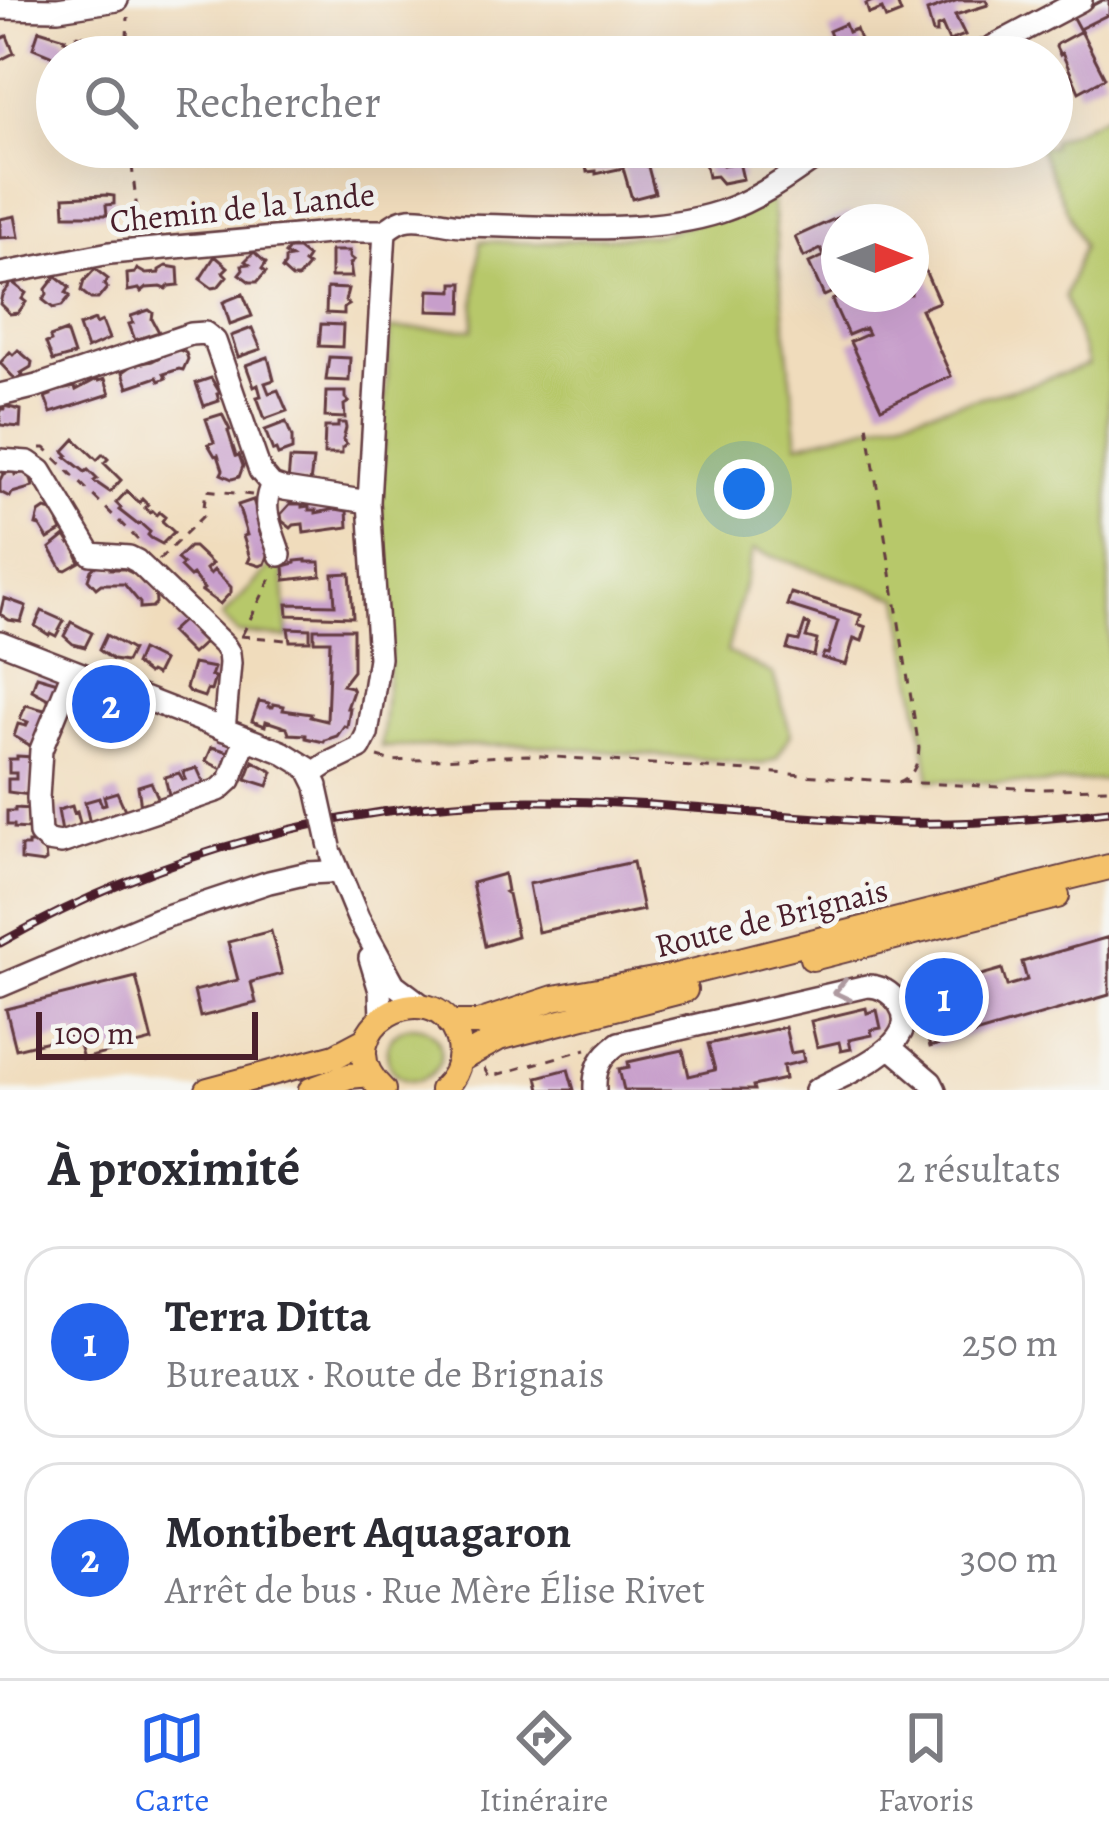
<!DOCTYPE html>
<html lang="fr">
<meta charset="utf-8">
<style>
body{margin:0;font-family:Alegreya,serif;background:#f7f7f7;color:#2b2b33}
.compass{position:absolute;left:821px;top:204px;width:108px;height:108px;border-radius:50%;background:#fff;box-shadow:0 12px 48px #0002;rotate:90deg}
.scale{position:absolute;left:36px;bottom:30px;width:222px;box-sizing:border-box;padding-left:12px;border:6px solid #4a1f2b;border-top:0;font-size:33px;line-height:42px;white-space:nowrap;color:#4a1f2b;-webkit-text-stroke:9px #f6f6f2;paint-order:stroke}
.you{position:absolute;left:744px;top:489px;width:42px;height:42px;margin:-30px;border:9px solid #fff;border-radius:50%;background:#1a73e8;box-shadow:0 0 0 18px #1a73e833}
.badge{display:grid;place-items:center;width:78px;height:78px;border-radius:50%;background:#2563eb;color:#fff;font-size:39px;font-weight:700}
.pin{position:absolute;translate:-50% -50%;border:6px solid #fff;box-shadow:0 3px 12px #0006}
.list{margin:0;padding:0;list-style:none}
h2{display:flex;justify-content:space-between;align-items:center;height:156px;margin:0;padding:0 48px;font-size:51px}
h2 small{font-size:39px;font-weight:400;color:#7c7c81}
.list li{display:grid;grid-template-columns:78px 1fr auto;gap:36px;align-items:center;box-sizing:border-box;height:192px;margin:0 24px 24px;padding:0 24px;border:3px solid #e1e1e2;border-radius:36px}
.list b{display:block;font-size:45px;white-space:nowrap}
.list p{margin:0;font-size:39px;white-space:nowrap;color:#7c7c81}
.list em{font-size:39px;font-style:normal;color:#7c7c81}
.icon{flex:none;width:66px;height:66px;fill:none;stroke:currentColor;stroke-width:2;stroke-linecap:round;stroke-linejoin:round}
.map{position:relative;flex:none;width:1109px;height:1090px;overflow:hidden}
.search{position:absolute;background:#fff;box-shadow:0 12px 48px #0002;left:36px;right:36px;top:36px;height:132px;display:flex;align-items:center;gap:30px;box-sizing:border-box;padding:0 42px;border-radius:66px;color:#7c7c81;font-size:45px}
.sheet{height:588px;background:#fff}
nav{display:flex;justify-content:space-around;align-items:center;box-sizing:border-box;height:168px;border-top:3px solid #e1e1e2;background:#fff;font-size:33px;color:#7c7c81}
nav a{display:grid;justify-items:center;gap:6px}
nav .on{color:#2563eb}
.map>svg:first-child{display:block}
</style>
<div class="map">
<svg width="1109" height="1090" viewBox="0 0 1109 1090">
<rect width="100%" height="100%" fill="#f6f6f2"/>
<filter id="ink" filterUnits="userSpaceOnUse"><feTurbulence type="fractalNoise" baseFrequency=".00833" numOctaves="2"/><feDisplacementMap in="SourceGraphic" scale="24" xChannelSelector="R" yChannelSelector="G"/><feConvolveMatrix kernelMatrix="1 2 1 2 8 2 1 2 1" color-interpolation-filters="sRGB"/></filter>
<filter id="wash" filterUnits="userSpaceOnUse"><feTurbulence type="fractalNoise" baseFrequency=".004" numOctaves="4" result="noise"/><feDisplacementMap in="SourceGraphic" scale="48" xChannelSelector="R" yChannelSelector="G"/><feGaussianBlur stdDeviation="2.7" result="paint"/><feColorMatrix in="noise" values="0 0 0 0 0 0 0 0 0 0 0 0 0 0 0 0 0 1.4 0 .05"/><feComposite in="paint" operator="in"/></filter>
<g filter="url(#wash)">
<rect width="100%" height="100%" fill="#f0dcbc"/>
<!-- green -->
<path fill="#b7c86b" stroke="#80744b" stroke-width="3" d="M1109,114V780L1040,784L930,780L900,598L753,550L727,652L773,674L791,734L777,758L763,764L530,745L381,747L390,651L380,492L390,329H473L480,241L536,243L660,234L772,197L798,444L1028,385L1088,365L1065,297L1083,246L1039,147H1052V141Z
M271,566L283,569L288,638L238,633L222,617Z
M387 1053a27 27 0 1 1 54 0a27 27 0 1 1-54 0Z"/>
<g id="blocks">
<!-- building -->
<path fill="#c79ecb" d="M875,0H896L901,13L886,19L882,9L869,14L866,4Z
M958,0H986L988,5L955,15L965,35L949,41L942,25L937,27V33H933L927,11Z
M1103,0H1109V14L1079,29L1072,16Z
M845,24L848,32L856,29L863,48L839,56L829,31Z
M39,30L65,38L64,40L73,43L77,35L85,36L94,39L91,45L114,57H81L70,53L68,57H55L33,48Z
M1081,31L1105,78L1079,92L1062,53L1060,55L1056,47L1057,44Z
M7,36L14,53L0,60V39Z
M698,42L702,55L715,51L717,57H685L682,47Z
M760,44L765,57H745L743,51Z
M623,147H656L644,152L655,193L632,199L623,168L596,174V171L587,172L586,166L625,157Z
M723,149L725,160L722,161L723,165L739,162L743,179L722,183L716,176L708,177L703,153Z
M106,195L114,196V204L106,205L107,215H65L64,197Z
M850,212L855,222H839V289L824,296L809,263L824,256L821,249L804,257L795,237Z
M15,216L19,237L0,238V219Z
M911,239L939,302L921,309L951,376L881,408L850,342L868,334L865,328L848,335L832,300L846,294H911Z
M289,249H298L308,257L304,263L308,266L298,278H292L282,269L285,265V259L291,258L285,254Z
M331,251H350V257L354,260L350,264L352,277H331Z
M254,252L266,263L262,269L266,272L257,282H250L239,274L243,269L242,265L249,264L245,261Z
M215,256L228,267L223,272L227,276L218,287L212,288L200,279Z
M166,266L178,268L179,285L169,286L166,289L161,287L146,288L141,292L139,289L128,291L127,274L135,273L137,269L146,274L159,273V270Z
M95,269L108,279L104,285L107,288L98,299H91L81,291L84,281Z
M56,276L70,287L66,293L70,296L62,306L53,308L43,300L47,294L46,289Z
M12,282L26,293L22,299L26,302L18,313L10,314L0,304L2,295Z
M453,283H463L462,312L428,311L429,290L453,291Z
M327,288L348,289L345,301L349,305L344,308V314L326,313Z
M243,294L252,316L230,324L223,302Z
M149,310L153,313L152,319L159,332L135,340L129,324L133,323L131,316Z
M95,320L96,324L102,321L109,339L87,349L79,326Z
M321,324L343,325L342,347L319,346Z
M252,328L261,349L238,357L231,336Z
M66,331L74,355L53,361L46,343L51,341L50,337Z
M175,348L186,353L188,359L183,370L179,369L164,374L166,378L159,381L157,377L128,387L123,372L133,365L152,361L164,355L163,352Z
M18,350L32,362L31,367L21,373L23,375L17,381L0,363L10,352L13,355Z
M268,357L274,380L265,383L269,393L278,390L287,411L265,419L257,397L261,396L258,385L254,387L246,365Z
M329,357L350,358L349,381L326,380Z
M211,378L220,393L217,394L219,401L204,406L196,383Z
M97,379L99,381L105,379L110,394L51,413L45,397L51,395V392L75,387L76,390Z
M326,392H345V398L349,402L344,405L345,418L325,417Z
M4,406L21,410L20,427L0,425V409H4Z
M222,414L230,430L228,431L236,456L239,455L243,466L239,477L232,479L221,474L223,470L218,455L215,456L208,444L214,442L206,419Z
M286,422L292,437V450L278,455L276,450L273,451L265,430Z
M338,423H345L346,428L343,440L347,444L342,448V454H324L325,427H338Z
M75,439L97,460L103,454L108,459L104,463L121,480L110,492L94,481L97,479L88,470L85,472L66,457L68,455L64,451Z
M290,459L313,460L310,483L288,482Z
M14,471L15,475L29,471L33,487L12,493L10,497L0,492V480L3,474Z
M127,491L139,503L142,499L148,505L145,508L150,513L152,511L156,515L159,512L165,517L162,521L174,532L162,544L151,538L148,535L150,532L140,523L138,525L119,510L121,508L116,503Z
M253,500L255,506H257L263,529L259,531L269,553L265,564L260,566L248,562L250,558L243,536L247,535L238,505Z
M290,504H302V507L309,506V510H316V513L336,509L347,511L348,527L304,533L303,524L294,525L291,528L282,521L281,514Z
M45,509L56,512L62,522L59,524L62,531L48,539L40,526L36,525L39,513Z
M65,536L70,544L73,542L80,554L77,556L80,562L66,570L62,569L50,548Z
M189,547H194L212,564L206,569L208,572L210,574L214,570L231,587V592L220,604L202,591L204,589L193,575L190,577L180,567L183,564L177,559Z
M306,560V562H320L321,576L285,580L284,566L295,563V561Z
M98,564H110V569H124L136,575L144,584L147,581L155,589L156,603L152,607L140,608V603L124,584H101L96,588L88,579L91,570Z
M350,573L353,617L288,615L287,604L335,605L333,574Z
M791,593L861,615L858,624L866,627L862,641L854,638L846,665L822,658L824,653L828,654L838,621L787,605Z
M4,598L26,606L21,622L9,620L0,614Z
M42,611L64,621L56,636L50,633L49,635L35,626Z
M182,621L196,631L194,633L204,643L192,654L170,632Z
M71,622L92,633L85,647L73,644L64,636Z
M805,623L810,625L806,637L817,640L814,656L787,649L790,639L799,641Z
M288,628L310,629V641H290Z
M314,629H353V671L342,685L351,687L353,691L347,708H350L347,727L344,726L337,736L325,740L324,742L306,738V735L289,734L287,728L266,721L265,726L252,721L259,701L269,703V707H273L274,704L284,706L283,710L311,714L310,717L327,721L330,641H314Z
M106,635L132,650L126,662L113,660L99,650Z
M141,650L163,661L156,675L150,672L148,674L135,664Z
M193,664L214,668L211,676L215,677L211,691L207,690L204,697L189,692L186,688Z
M37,676L61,683L52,701L32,690Z
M80,691L94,696L92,699L100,702L95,715L88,712L86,715L72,709L77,693Z
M26,705L48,711L33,747L14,736L18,724L26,726L28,722L20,719Z
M212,747L233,753L226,771L206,761Z
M17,756L33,757L30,795L8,792V779H16V773H9V759H17Z
M253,761L273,772L268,786L246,779Z
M197,768L206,788L170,799L165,777L179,773L183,780L186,779L183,772Z
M151,782L160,802L141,807L138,786Z
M117,792L126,812L90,824L85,802L99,798L102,805L106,804L104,796Z
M72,806L74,813L77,812L81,827L62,832L58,810Z
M15,808L30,809L29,829L14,828V825H7V811H15Z
M28,843H44L46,861L43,863L21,860V846H28Z
M633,862L643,910L538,932L529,884Z
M504,874L507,891L505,892L508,894L517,936L485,946L472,883Z
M271,931L282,974L251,982L256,1003L200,1017L194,991L238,980L228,942Z
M1109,937V995L930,1047L915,994L1002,969L1007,986L1027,980L1022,962Z
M136,977L152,1041L83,1059L76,1034L16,1049L6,1009Z
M866,1008L867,1013L877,1010L881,1028L871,1030L872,1035L849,1040L851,1049L841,1051L839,1042L817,1047L811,1021Z
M785,1027L791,1053L802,1051L804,1061L783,1066L785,1079L753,1086L754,1090H624L619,1069L629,1067L628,1062L683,1050L689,1076L715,1070L708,1044Z
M568,1069L574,1090H540L537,1077Z"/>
</g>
</g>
<g filter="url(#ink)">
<use href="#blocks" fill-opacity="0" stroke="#633b41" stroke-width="3"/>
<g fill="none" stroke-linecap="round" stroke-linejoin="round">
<!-- minor casing -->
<g stroke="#633b41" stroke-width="26">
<path id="minor" d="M0,8L58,9L117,0
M973,57L1081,0
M0,274L110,253L350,231H385C393,225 399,220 409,219C427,217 446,225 464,225C540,226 647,236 720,212C762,198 795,172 831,147
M0,395L37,386L191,334L205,333L215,341L260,471L272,485L284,489L369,502
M0,460L28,462L41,471L91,554L129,557L137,561L224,645L229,653L230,663L224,730
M272,485C259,508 273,531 280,555
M0,642L282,752L308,768L317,786
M73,671L41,750L38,798L40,834L48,841L61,843L219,790L230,780L246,738
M312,774L327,764L360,748L367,734L379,658L369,502L385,231
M332,855L358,918L394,984L423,1006
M370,958L380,991L381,1017
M0,986L158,919L269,882L308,873L328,872L336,867
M891,1048L931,1082L935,1090
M595,1090C594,1068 601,1056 619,1043L867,986C880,986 891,992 899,1004C926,1044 844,1074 816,1090"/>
</g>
<!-- major casing -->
<g stroke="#633b41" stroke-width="28">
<path id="major" d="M812,958L1057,896
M449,1023H478L554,998L676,976L1109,867
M459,1060L499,1038L685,990
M208,1090L335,1056L367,1039
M311,1090L349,1076L370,1074
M383,1090C319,1031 435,964 458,1040C463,1059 456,1077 442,1090"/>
</g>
<!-- path -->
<path stroke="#633b41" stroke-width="3" stroke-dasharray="9 9" stroke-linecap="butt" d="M126,57L128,17
M130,147L139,230
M41,448H45L138,540
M159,560L203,516L206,490L252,495
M242,635L273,574
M240,636L286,640
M378,757L392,761L528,755L899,782C914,776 918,764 919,748L867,424
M900,782L1039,789L1109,788
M484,1068L489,1077L586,1049"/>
<!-- minor -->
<use href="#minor" stroke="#fff" stroke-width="21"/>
<!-- major -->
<use href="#major" stroke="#f4c16a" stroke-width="24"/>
<!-- rail casing -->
<g stroke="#4a1f2b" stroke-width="9">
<path id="rail" d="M0,943C162,852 343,802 529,801C653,800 777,818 901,823C970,825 1040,819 1109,811"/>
</g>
<!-- rail -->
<use href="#rail" stroke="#f6f6f2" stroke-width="4.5" stroke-dasharray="14" stroke-linecap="butt"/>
<!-- minor-bridge casing -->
<g stroke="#633b41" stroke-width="26" stroke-linecap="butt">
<path id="minor-bridge" d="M317,788L330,847"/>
</g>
<!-- minor-bridge -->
<use href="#minor-bridge" stroke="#fff" stroke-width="21"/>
</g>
<!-- one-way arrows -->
<defs><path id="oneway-chevron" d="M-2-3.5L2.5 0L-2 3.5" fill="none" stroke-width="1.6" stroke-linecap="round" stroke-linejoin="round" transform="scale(3)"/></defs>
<use stroke="#ae9aa0" href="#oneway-chevron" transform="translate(842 991) rotate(167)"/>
</g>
<g text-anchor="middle" stroke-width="10" stroke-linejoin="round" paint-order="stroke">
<!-- street labels -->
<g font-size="33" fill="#4a1f2b" stroke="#f6f6f2">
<text transform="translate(242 207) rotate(-6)" y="12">Chemin de la Lande</text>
<text transform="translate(771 917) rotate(-14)" y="12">Route de Brignais</text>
</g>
</g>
</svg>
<svg class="compass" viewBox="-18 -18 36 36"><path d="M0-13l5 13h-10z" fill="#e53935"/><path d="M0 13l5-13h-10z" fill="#7c7c81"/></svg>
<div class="scale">100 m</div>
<div class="you"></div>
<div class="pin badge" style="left:944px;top:997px">1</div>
<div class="pin badge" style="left:111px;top:704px">2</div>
<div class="search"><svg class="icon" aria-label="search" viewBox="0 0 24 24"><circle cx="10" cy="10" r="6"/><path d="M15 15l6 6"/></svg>Rechercher</div>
</div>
<section class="sheet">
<h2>À proximité<small>2 résultats</small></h2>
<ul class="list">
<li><span class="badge">1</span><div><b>Terra Ditta</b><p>Bureaux · Route de Brignais</p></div><em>250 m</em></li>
<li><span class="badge">2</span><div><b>Montibert Aquagaron</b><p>Arrêt de bus · Rue Mère Élise Rivet</p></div><em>300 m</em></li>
</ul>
</section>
<nav>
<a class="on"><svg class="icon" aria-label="map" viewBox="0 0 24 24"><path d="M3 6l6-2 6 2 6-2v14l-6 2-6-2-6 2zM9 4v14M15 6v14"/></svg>Carte</a>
<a><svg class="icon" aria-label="directions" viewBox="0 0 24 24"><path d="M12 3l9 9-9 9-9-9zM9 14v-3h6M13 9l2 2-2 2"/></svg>Itinéraire</a>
<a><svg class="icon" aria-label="saved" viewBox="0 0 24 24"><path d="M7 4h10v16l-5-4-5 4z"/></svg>Favoris</a>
</nav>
